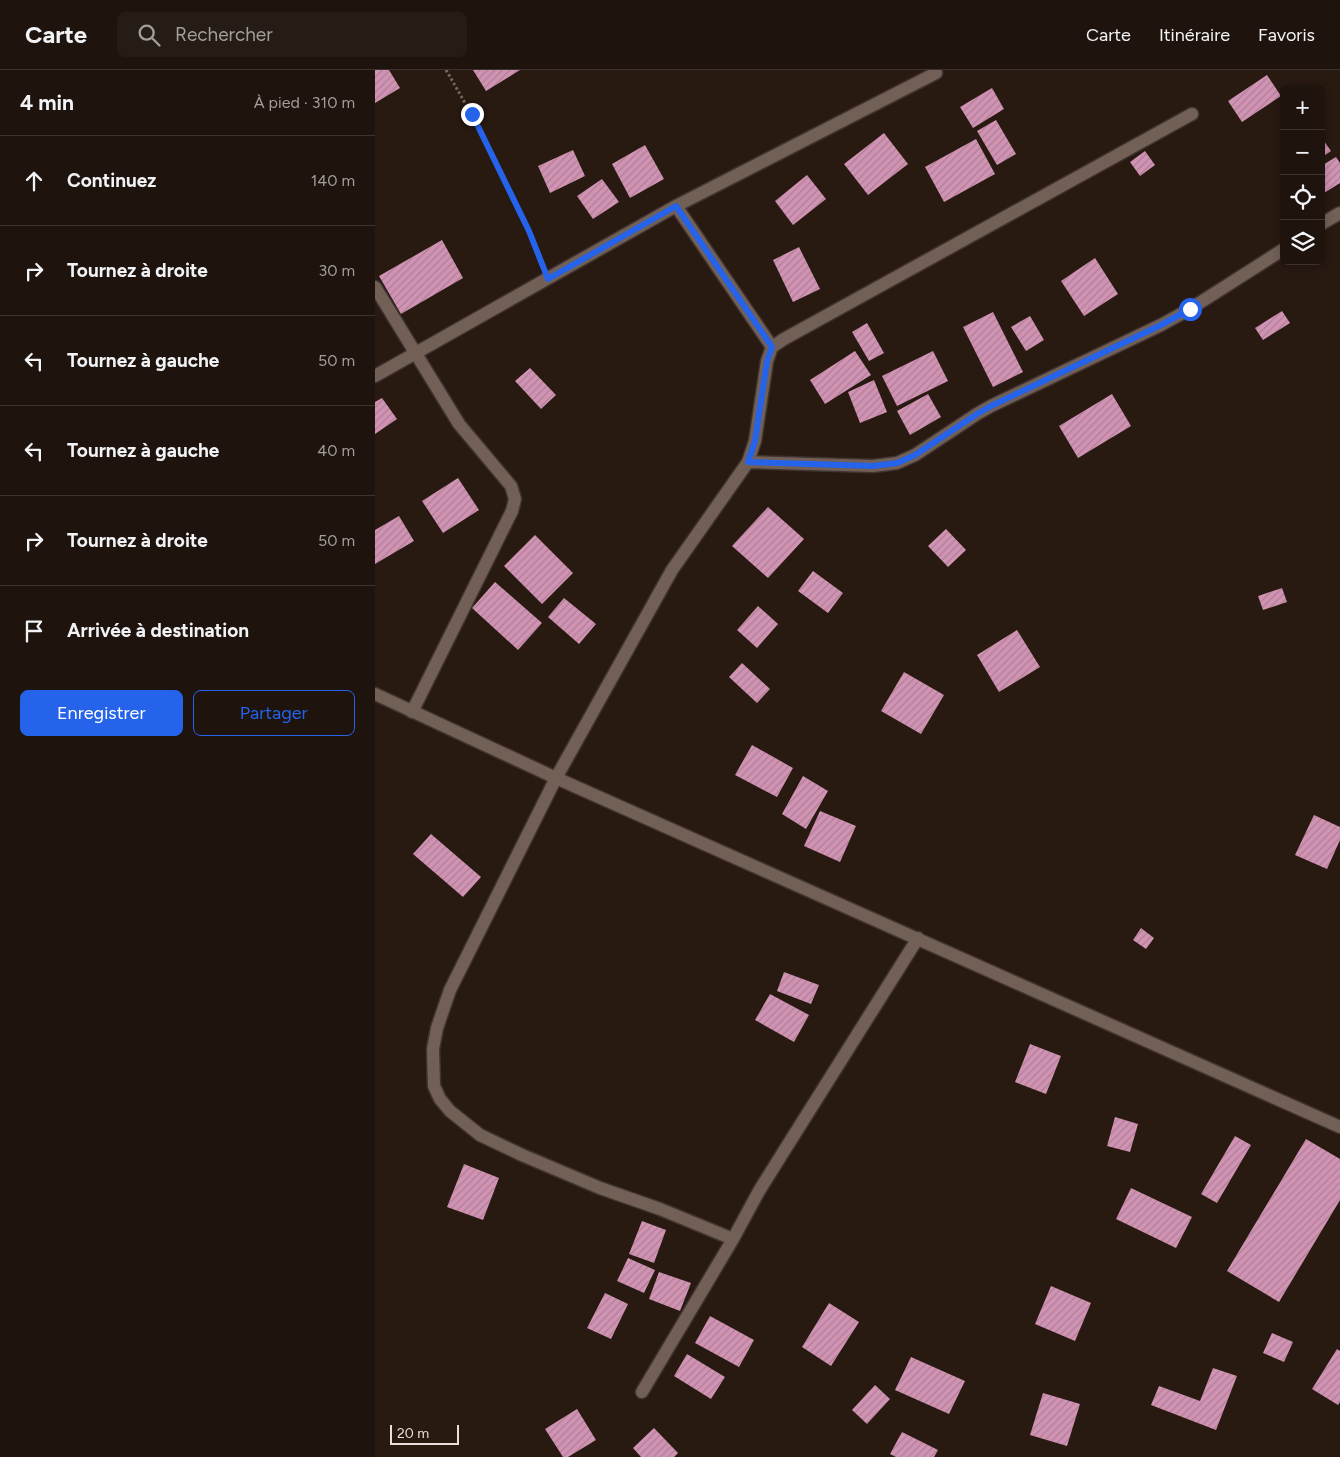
<!DOCTYPE html>
<html lang="fr">
<meta charset="utf-8">
<style>
body{margin:0;font-family:Figtree,sans-serif;background:#261c16;color:#f1f3f6}
.controls{position:absolute;right:15px;top:15px;display:grid;overflow:hidden;border-radius:8px;box-shadow:0 2px 8px #0003}
.controls button{width:45px;height:45px;display:grid;place-items:center;padding:0;border:0;border-bottom:1px solid #3c322e;background:#1e130d;color:#f1f3f6;font:25px sans-serif}
.scale{position:absolute;left:15px;bottom:12px;width:69px;box-sizing:border-box;padding-left:5px;border:2px solid #e9ded9;border-top:0;font-size:14px;line-height:18px;white-space:nowrap;color:#e9ded9;-webkit-text-stroke:4px #281911;paint-order:stroke}
.stop{position:absolute;width:15px;height:15px;margin:-11px;border:4px solid #2563eb;border-radius:50%;background:#fff}
.stop.end{background:#2563eb;border-color:#fff;box-shadow:0 1px 5px #0008}
.list{margin:0;padding:0;list-style:none}
h2{display:flex;justify-content:space-between;align-items:center;height:65px;margin:0;padding:0 20px;font-size:21px}
h2 small{font-size:16px;font-weight:400;color:#a19e9d}
.list li{display:grid;grid-template-columns:32px 1fr auto;gap:15px;align-items:center;box-sizing:border-box;height:90px;padding:0 20px;border-top:1px solid #3c322e}
.list b{display:block;font-size:19px;white-space:nowrap}
.list em{font-size:16px;font-style:normal;color:#a19e9d}
.actions{display:flex;gap:10px;padding:15px 20px}
.actions a{flex:1;padding:11px 0;border:1px solid #2563eb;border-radius:8px;text-align:center;font-size:18px;color:#2563eb}
.actions .main{background:#2563eb;color:#fff}
.icon{flex:none;width:28px;height:28px;fill:none;stroke:currentColor;stroke-width:2;stroke-linecap:round;stroke-linejoin:round}
.map{position:relative;flex:none;width:965px;height:1387px;overflow:hidden}
header{display:flex;align-items:center;gap:30px;box-sizing:border-box;height:70px;padding:0 25px;background:#1e130d;border-bottom:1px solid #3c322e}
header strong{font-size:24px}
nav{display:flex;gap:28px;margin-inline-start:auto;font-size:18px}
.search{width:350px;height:45px;background:#261c16;display:flex;align-items:center;gap:12px;box-sizing:border-box;padding:0 18px;border-radius:8px;color:#a19e9d;font-size:19px}
main{display:flex}
aside{flex:1;background:#1e130d}
.map>svg:first-child{display:block}
</style>
<header>
<strong>Carte</strong>
<div class="search"><svg class="icon" aria-label="search" viewBox="0 0 24 24"><circle cx="10" cy="10" r="6"/><path d="M15 15l6 6"/></svg>Rechercher</div>
<nav><a>Carte</a><a>Itinéraire</a><a>Favoris</a></nav>
</header>
<main>
<aside>
<h2>4 min<small>À pied · 310 m</small></h2>
<ul class="list">
<li><svg class="icon" aria-label="ahead" viewBox="0 0 24 24"><path d="M12 20V5M6 11l6-6 6 6"/></svg><div><b>Continuez</b></div><em>140 m</em></li>
<li><svg class="icon" aria-label="right" viewBox="0 0 24 24"><path d="M7 20v-9h11M14 6l5 5-5 5"/></svg><div><b>Tournez à droite</b></div><em>30 m</em></li>
<li><svg class="icon" aria-label="left" viewBox="0 0 24 24"><path d="M17 20v-9H6M10 6l-5 5 5 5"/></svg><div><b>Tournez à gauche</b></div><em>50 m</em></li>
<li><svg class="icon" aria-label="left" viewBox="0 0 24 24"><path d="M17 20v-9H6M10 6l-5 5 5 5"/></svg><div><b>Tournez à gauche</b></div><em>40 m</em></li>
<li><svg class="icon" aria-label="right" viewBox="0 0 24 24"><path d="M7 20v-9h11M14 6l5 5-5 5"/></svg><div><b>Tournez à droite</b></div><em>50 m</em></li>
<li><svg class="icon" aria-label="arrive" viewBox="0 0 24 24"><path d="M6 21V4h12l-3 4 3 4H6"/></svg><div><b>Arrivée à destination</b></div></li>
</ul>
<div class="actions"><a class="main">Enregistrer</a><a>Partager</a></div>
</aside>
<div class="map">
<svg width="965" height="1387" viewBox="0 0 965 1387">
<defs>
<pattern id="building-hatch" width="6" height="6" patternUnits="userSpaceOnUse" patternTransform="scale(1.25)"><rect width="6" height="6" fill="#d193b3"/><path d="M-1 1l2-2M0 6l6-6M5 7l2-2" fill="none" stroke="#ae7f96"/></pattern>
</defs>
<rect width="100%" height="100%" fill="#281911"/>
<!-- building -->
<path fill="url(#building-hatch)" d="M0,0H14L25,18L0,33Z
M98,0H145L111,21Z
M892,5L906,26L867,52L853,31Z
M617,18L629,39L598,58L585,37Z
M621,50L641,84L622,95L602,61Z
M509,63L533,94L493,125L469,94Z
M946,67L956,81L946,88Z
M601,69L620,104L569,132L550,97Z
M270,75L289,109L255,128L237,94Z
M198,80L210,106L175,123L163,96Z
M770,81L780,95L765,106L755,92Z
M961,87L965,93V113L946,125V96Z
M432,105L451,129L418,155L400,131Z
M227,109L244,132L218,149L202,126Z
M67,170L88,208L26,244L4,206Z
M424,177L445,219L418,232L398,190Z
M720,188L743,224L709,246L686,211Z
M907,241L915,253L888,270L880,258Z
M618,242L648,302L618,317L588,257Z
M655,246L669,270L651,281L636,257Z
M492,253L509,283L494,291L477,262Z
M480,281L496,305L450,334L435,310Z
M558,281L573,311L522,336L507,306Z
M155,298L181,325L166,339L140,311Z
M499,310L512,342L485,353L473,322Z
M553,324L566,347L535,365L522,341Z
M737,324L756,356L703,388L684,356Z
M7,328L22,349L0,364V332Z
M83,408L104,440L68,463L47,431Z
M393,437L429,469L393,508L357,476Z
M24,446L39,471L0,494V460Z
M571,459L591,480L573,497L553,476Z
M160,465L198,503L167,534L129,496Z
M438,501L468,523L453,543L423,521Z
M120,512L167,553L143,580L97,538Z
M907,518L912,532L888,540L883,526Z
M189,528L221,554L204,574L173,547Z
M383,536L403,554L382,578L362,560Z
M642,560L665,597L624,622L602,585Z
M367,593L395,619L382,633L354,607Z
M529,602L569,625L546,664L506,641Z
M377,675L418,698L402,727L360,705Z
M428,706L453,721L431,759L407,744Z
M445,741L481,756L465,792L429,776Z
M939,745L965,757V770L952,799L920,785Z
M56,764L106,807L88,827L38,784Z
M766,858L779,868L771,879L758,870Z
M409,902L444,915L436,934L402,921Z
M395,924L434,945L419,972L380,950Z
M655,974L686,986L671,1024L640,1012Z
M740,1047L763,1054L755,1082L732,1076Z
M860,1066L876,1075L842,1133L826,1124Z
M931,1069L965,1089V1130L904,1232L852,1201Z
M89,1094L124,1108L108,1150L72,1137Z
M756,1118L817,1147L801,1178L741,1149Z
M267,1151L291,1160L279,1193L254,1184Z
M253,1188L280,1200L269,1223L242,1211Z
M284,1202L316,1213L305,1241L274,1229Z
M676,1216L716,1233L700,1271L660,1254Z
M230,1223L253,1234L236,1269L212,1258Z
M454,1233L484,1252L456,1296L427,1277Z
M335,1246L379,1270L364,1297L320,1273Z
M897,1263L918,1272L909,1292L888,1283Z
M962,1279L965,1281V1332L963,1335L937,1319Z
M312,1284L350,1307L336,1329L299,1306Z
M536,1287L590,1311L574,1344L520,1320Z
M838,1298L862,1306L841,1360L776,1335L784,1316L825,1331Z
M500,1315L515,1329L492,1354L477,1340Z
M668,1323L705,1334L692,1376L655,1365Z
M202,1339L221,1370L193,1387H188L170,1359Z
M279,1358L303,1383L299,1387H266L258,1378Z
M527,1362L563,1380L559,1387H521L515,1384Z"/>
<g fill="none" stroke-linecap="round" stroke-linejoin="round">
<!-- minor casing -->
<g stroke="#403431" stroke-width="15">
<path id="minor" d="M301,136L397,277
M946,154L965,143
M0,217L84,354L136,416L140,429L137,441L37,642
M0,306L301,136L561,3
M373,392L498,396L522,393L540,385L602,344L616,336L786,255L815,239L909,179
M0,624L181,708L965,1057
M358,1169L285,1139L225,1118L147,1085L105,1065L75,1041L65,1029L59,1016L58,979L62,958L75,920L181,708L297,500L373,392L380,371L392,291L397,277L409,269L817,44
M267,1322L358,1169L384,1121L409,1081L543,868"/>
</g>
<!-- path -->
<path stroke="#73665f" stroke-width="3" stroke-dasharray="2.5 2.5" stroke-linecap="butt" d="M71,0C107,61 140,126 166,192"/>
<!-- minor -->
<use href="#minor" stroke="#726057" stroke-width="12"/>
</g>
<g fill="none" stroke-linecap="round" stroke-linejoin="round">
<!-- route -->
<path stroke="#2563eb" stroke-width="6" d="M97,44L154,161L173,209L301,136L397,277L392,291L380,371L373,392L498,396L522,393L540,385L602,344L616,336L786,255L815,239"/>
</g>
</svg>
<div class="controls">
<button>+</button>
<button>−</button>
<button><svg class="icon" aria-label="locate" viewBox="0 0 24 24"><circle cx="12" cy="12" r="6"/><path d="M12 2v4M12 18v4M2 12h4M18 12h4"/></svg></button>
<button><svg class="icon" aria-label="layers" viewBox="0 0 24 24"><path d="M12 4l9 5-9 5-9-5zM3 14l9 5 9-5"/></svg></button>
</div>
<div class="scale">20 m</div>
<div class="stop" style="left:815px;top:239px"></div>
<div class="stop end" style="left:97px;top:44px"></div>
</div>
</main>
